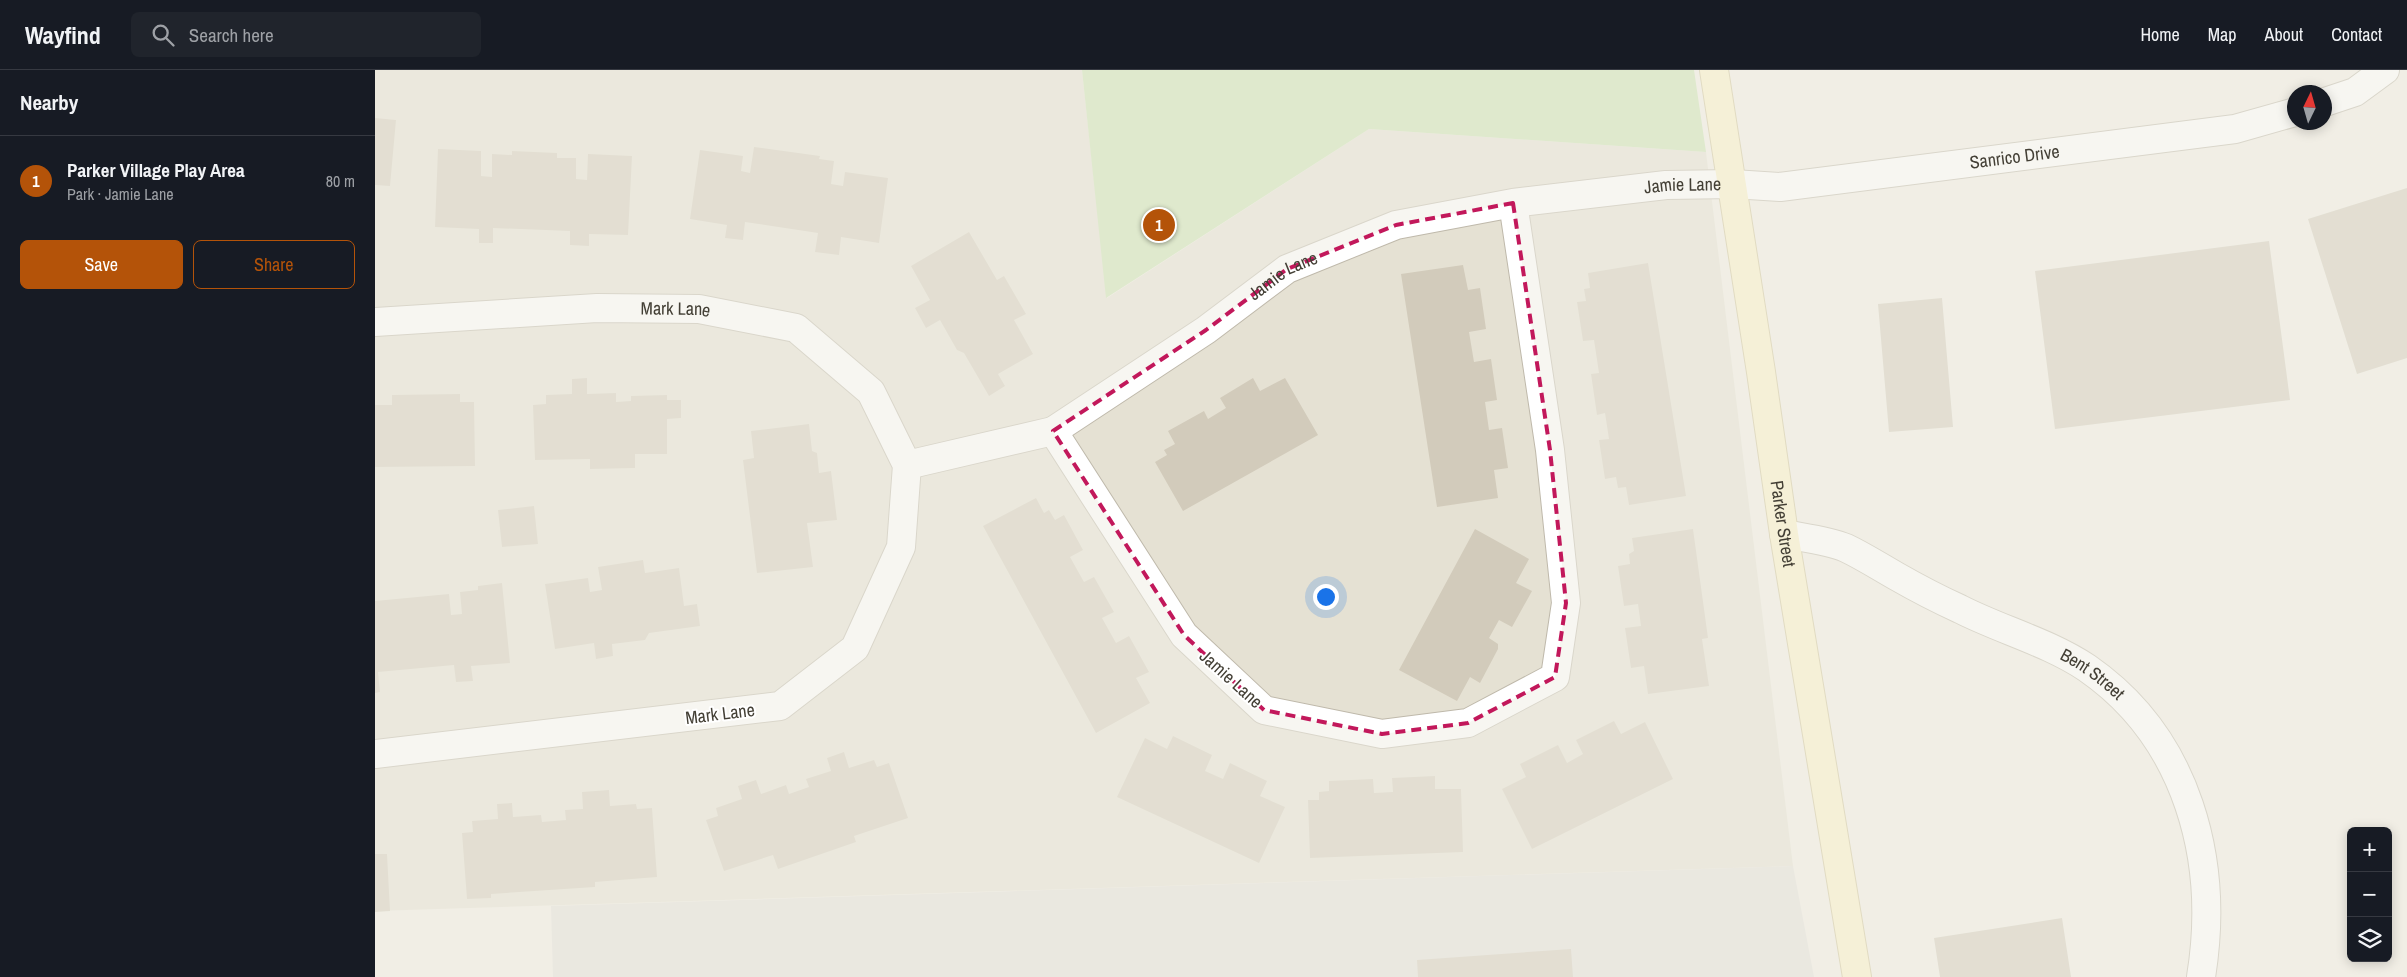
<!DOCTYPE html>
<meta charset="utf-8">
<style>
body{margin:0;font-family:"Archivo Narrow",sans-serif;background:#20242c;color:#f1f3f6}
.controls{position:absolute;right:15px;bottom:15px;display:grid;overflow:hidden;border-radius:8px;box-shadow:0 2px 12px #0003}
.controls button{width:45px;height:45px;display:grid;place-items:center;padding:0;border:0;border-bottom:1px solid #363941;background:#171b24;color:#f1f3f6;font:25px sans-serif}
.compass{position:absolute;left:1912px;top:15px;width:45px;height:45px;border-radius:50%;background:#171b24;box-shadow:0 2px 12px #0003;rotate:5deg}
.you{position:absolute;left:950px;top:526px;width:18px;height:18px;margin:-12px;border:4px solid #fff;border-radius:50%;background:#1a73e8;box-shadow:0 0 0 8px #1a73e833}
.badge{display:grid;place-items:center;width:32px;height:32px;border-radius:50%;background:#b45309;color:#fff;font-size:16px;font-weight:700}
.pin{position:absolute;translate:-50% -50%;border:2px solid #fff;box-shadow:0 1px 5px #0006}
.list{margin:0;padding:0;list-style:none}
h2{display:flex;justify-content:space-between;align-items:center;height:65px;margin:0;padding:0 20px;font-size:21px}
h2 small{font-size:16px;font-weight:400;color:#9ea1a6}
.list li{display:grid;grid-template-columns:32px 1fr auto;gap:15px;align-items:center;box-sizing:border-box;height:90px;padding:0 20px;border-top:1px solid #363941}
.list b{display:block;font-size:19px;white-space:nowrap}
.list p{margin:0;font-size:16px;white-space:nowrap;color:#9ea1a6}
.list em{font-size:16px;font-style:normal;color:#9ea1a6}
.actions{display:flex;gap:10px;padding:15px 20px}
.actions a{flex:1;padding:11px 0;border:1px solid #b45309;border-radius:8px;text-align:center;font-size:18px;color:#b45309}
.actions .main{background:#b45309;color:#fff}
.icon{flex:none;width:28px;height:28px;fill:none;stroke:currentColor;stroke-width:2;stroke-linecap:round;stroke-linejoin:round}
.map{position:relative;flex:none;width:2032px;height:907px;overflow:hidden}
header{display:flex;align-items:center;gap:30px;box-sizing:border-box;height:70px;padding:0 25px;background:#171b24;border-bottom:1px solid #363941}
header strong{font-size:24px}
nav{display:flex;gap:28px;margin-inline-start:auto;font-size:18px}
.search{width:350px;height:45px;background:#20242c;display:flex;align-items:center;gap:12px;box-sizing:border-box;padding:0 18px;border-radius:8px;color:#9ea1a6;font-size:19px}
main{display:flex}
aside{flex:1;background:#171b24}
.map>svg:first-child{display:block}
</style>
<header>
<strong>Wayfind</strong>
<div class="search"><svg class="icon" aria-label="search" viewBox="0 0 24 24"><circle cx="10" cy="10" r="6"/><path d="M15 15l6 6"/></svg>Search here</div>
<nav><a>Home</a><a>Map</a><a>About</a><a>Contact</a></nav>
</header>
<main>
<aside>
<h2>Nearby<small></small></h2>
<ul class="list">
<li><span class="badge">1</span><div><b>Parker Village Play Area</b><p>Park · Jamie Lane</p></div><em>80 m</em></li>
</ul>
<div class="actions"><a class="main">Save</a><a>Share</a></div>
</aside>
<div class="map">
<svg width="2032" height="907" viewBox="0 0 2032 907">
<rect width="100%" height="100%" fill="#f1eee5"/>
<!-- residential -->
<path fill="#e5e1d3" d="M0,0H707L732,228L994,59L1331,82L1418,796L0,841Z"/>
<!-- industrial -->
<path fill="#e3e0da" d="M1418,796L1439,907H178L176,836Z"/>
<!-- green -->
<path fill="#c9e3b0" d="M707,0H1319L1331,82L994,59L731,228Z"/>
<!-- building -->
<path fill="#d2cbbb" d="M0,48L21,50L15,116L0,115Z
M379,77L445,86L444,89L459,91L456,114L468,116L470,102L513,108L504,173L466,167L464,185L440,182L443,163L370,152L368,170L350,168L352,155L315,149L325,80L368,86L366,101L375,103Z
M63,79L106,81V106L117,107V84L137,85V81L182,83V88H201V109L212,110L213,84L257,86L253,165L214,164V176L195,175V161L118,158V173H104V159L60,157Z
M2032,118V288L1982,304L1933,149Z
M594,162L622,210L629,206L651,244L639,250L658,284L623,304L630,316L614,326L589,283L582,280L565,250L551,258L540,238L555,230L536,196Z
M1894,171L1915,330L1680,359L1660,201Z
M1273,193L1311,426L1254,435L1251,417L1243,418L1241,407L1230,409L1224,370L1234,369L1230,343L1222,345L1216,304L1224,303L1219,270L1208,271L1202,232L1211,231L1209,219L1215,218L1213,203Z
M1088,195L1093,220L1105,218L1111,259L1094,262L1099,292L1116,289L1122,330L1110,332L1114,360L1127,358L1133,398L1119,400L1123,428L1062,437L1026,204Z
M1567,228L1578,357L1514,362L1503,234Z
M212,308V324L241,323V332L256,331V326L292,325V330H306V348L292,349V384H260V398L215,399V389L160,390L158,335L171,334V325L197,324V309Z
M878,308L885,321L910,308L943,365L808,441L780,392L792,385L789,380L800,374L793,361L829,341L833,349L851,338L845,328Z
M85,324V332H99L100,396L0,397V335H17V325Z
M434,354L437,381L442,383L444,403L456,401L462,450L432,453L438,497L382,503L368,390L379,388L376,361Z
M661,428L669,443L674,440L680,450L689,445L708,480L695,487L709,512L719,507L739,542L727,548L741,573L754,566L774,602L761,608L775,633L721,663L608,456Z
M159,436L163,474L127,477L123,440Z
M1100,459L1154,489L1141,513L1157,521L1137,557L1124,550L1114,568L1123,574V579L1105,613L1095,607L1082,631L1024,600Z
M1318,459L1333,568L1327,569L1334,616L1273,624L1269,596L1256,598L1250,558L1266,556L1263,534L1249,536L1243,496L1255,494L1254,484L1259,481L1257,468Z
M268,490L270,503L304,498L309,536L322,534L325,556L274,563L270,570L237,574L238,586L221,589L219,573L180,579L170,514L213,508L215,522L227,520L223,497Z
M127,513L135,593L96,596L98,611L81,612L79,595L3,602L5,622L0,623V531L74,524L76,545L87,544L85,522L103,520V516Z
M1239,651L1246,664L1270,652L1298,709L1157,779L1127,719L1151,707L1145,694L1183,675L1192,693L1208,684L1201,670Z
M798,666L837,685L830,701L848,709L855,693L892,711L885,726L910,737L884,793L742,727L770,668L792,679Z
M469,682L474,698L499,690L502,697L514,693L533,748L479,766L481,772L403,799L398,785L349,801L331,750L343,746L341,738L367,729L363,716L381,710L386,724L411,715L414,724L434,717L431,709L456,701L452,688Z
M1060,706V719H1086L1088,782L935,788L933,730H944V722L954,721V711L998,709L999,723L1018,722L1017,708Z
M234,720L235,736L261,734L262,739L277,738L282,807L220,812V817L116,824V828L92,829L87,763L98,762L97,751L123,749L122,734L137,733L138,747L166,745L167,752L191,750L190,740L208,739L207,722Z
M0,784H12L15,841L0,842Z
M1687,848L1696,907H1565L1559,868Z
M1196,879L1198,907H1043L1042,890Z"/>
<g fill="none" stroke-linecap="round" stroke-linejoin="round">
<!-- street casing -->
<g stroke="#bfb9ab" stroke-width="30">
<g id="street">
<path d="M1950,32L1980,22L2010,0"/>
<path id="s1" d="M1138,133L1175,380L1191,533L1180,607L1093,653L1007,664L889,640L809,565L678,361L831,260L912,199L1021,155L1138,133L1291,115L1358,114L1405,117L1860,59L1920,42"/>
<path id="s2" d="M0,252L222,238L324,239L421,258L496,322L532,395L526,477L480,578L405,636L0,684"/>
<path d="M532,395L678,361"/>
<path id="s3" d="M1409,464C1429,468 1452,470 1471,478C1488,486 1505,497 1521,506C1542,518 1563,529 1585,539C1626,560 1673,572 1712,598C1813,668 1845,790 1826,907"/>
</g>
</g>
<!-- secondary casing -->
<g stroke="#cec397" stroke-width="30">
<g id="secondary">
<path id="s4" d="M1339,0L1386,302L1409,464L1482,907"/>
</g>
</g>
<!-- street -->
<use href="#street" stroke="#fff" stroke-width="28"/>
<!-- secondary -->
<use href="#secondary" stroke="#fbf1c6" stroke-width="28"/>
</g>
<!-- marked area -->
<path d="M0 0H2032V907H0ZM1138,133L1175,380L1191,533L1180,607L1093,653L1007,664L889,640L809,565L678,361L831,260L912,199L1021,155Z" fill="#f1eee5" fill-opacity=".55" fill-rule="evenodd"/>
<path fill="none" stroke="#c2185b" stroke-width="4" stroke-dasharray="10 6" stroke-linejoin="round" d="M1138,133L1175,380L1191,533L1180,607L1093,653L1007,664L889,640L809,565L678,361L831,260L912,199L1021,155Z"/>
<g text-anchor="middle" stroke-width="4" stroke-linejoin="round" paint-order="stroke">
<!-- street labels -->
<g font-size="18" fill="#433f35" stroke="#fff">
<text dy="6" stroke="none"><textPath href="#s1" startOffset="2162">Sanrico Drive</textPath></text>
<text dy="6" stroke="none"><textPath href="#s1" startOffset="1828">Jamie Lane</textPath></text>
<text dy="6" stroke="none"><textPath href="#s1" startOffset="1414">Jamie Lane</textPath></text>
<text dy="6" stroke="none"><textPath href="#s2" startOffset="301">Mark Lane</textPath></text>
<text dy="6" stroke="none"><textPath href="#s4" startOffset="459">Parker Street</textPath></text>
<text dy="6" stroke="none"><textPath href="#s3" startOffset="341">Bent Street</textPath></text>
<text transform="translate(856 609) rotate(42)" y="6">Jamie Lane</text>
<text transform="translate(345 644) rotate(-7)" y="6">Mark Lane</text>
</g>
</g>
</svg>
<div class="controls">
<button>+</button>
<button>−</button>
<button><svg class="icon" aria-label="layers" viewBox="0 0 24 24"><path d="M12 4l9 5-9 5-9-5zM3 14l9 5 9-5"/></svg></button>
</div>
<svg class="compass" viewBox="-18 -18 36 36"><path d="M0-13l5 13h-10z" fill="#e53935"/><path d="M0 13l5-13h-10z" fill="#9ea1a6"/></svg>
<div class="you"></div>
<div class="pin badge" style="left:784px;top:155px">1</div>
</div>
</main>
